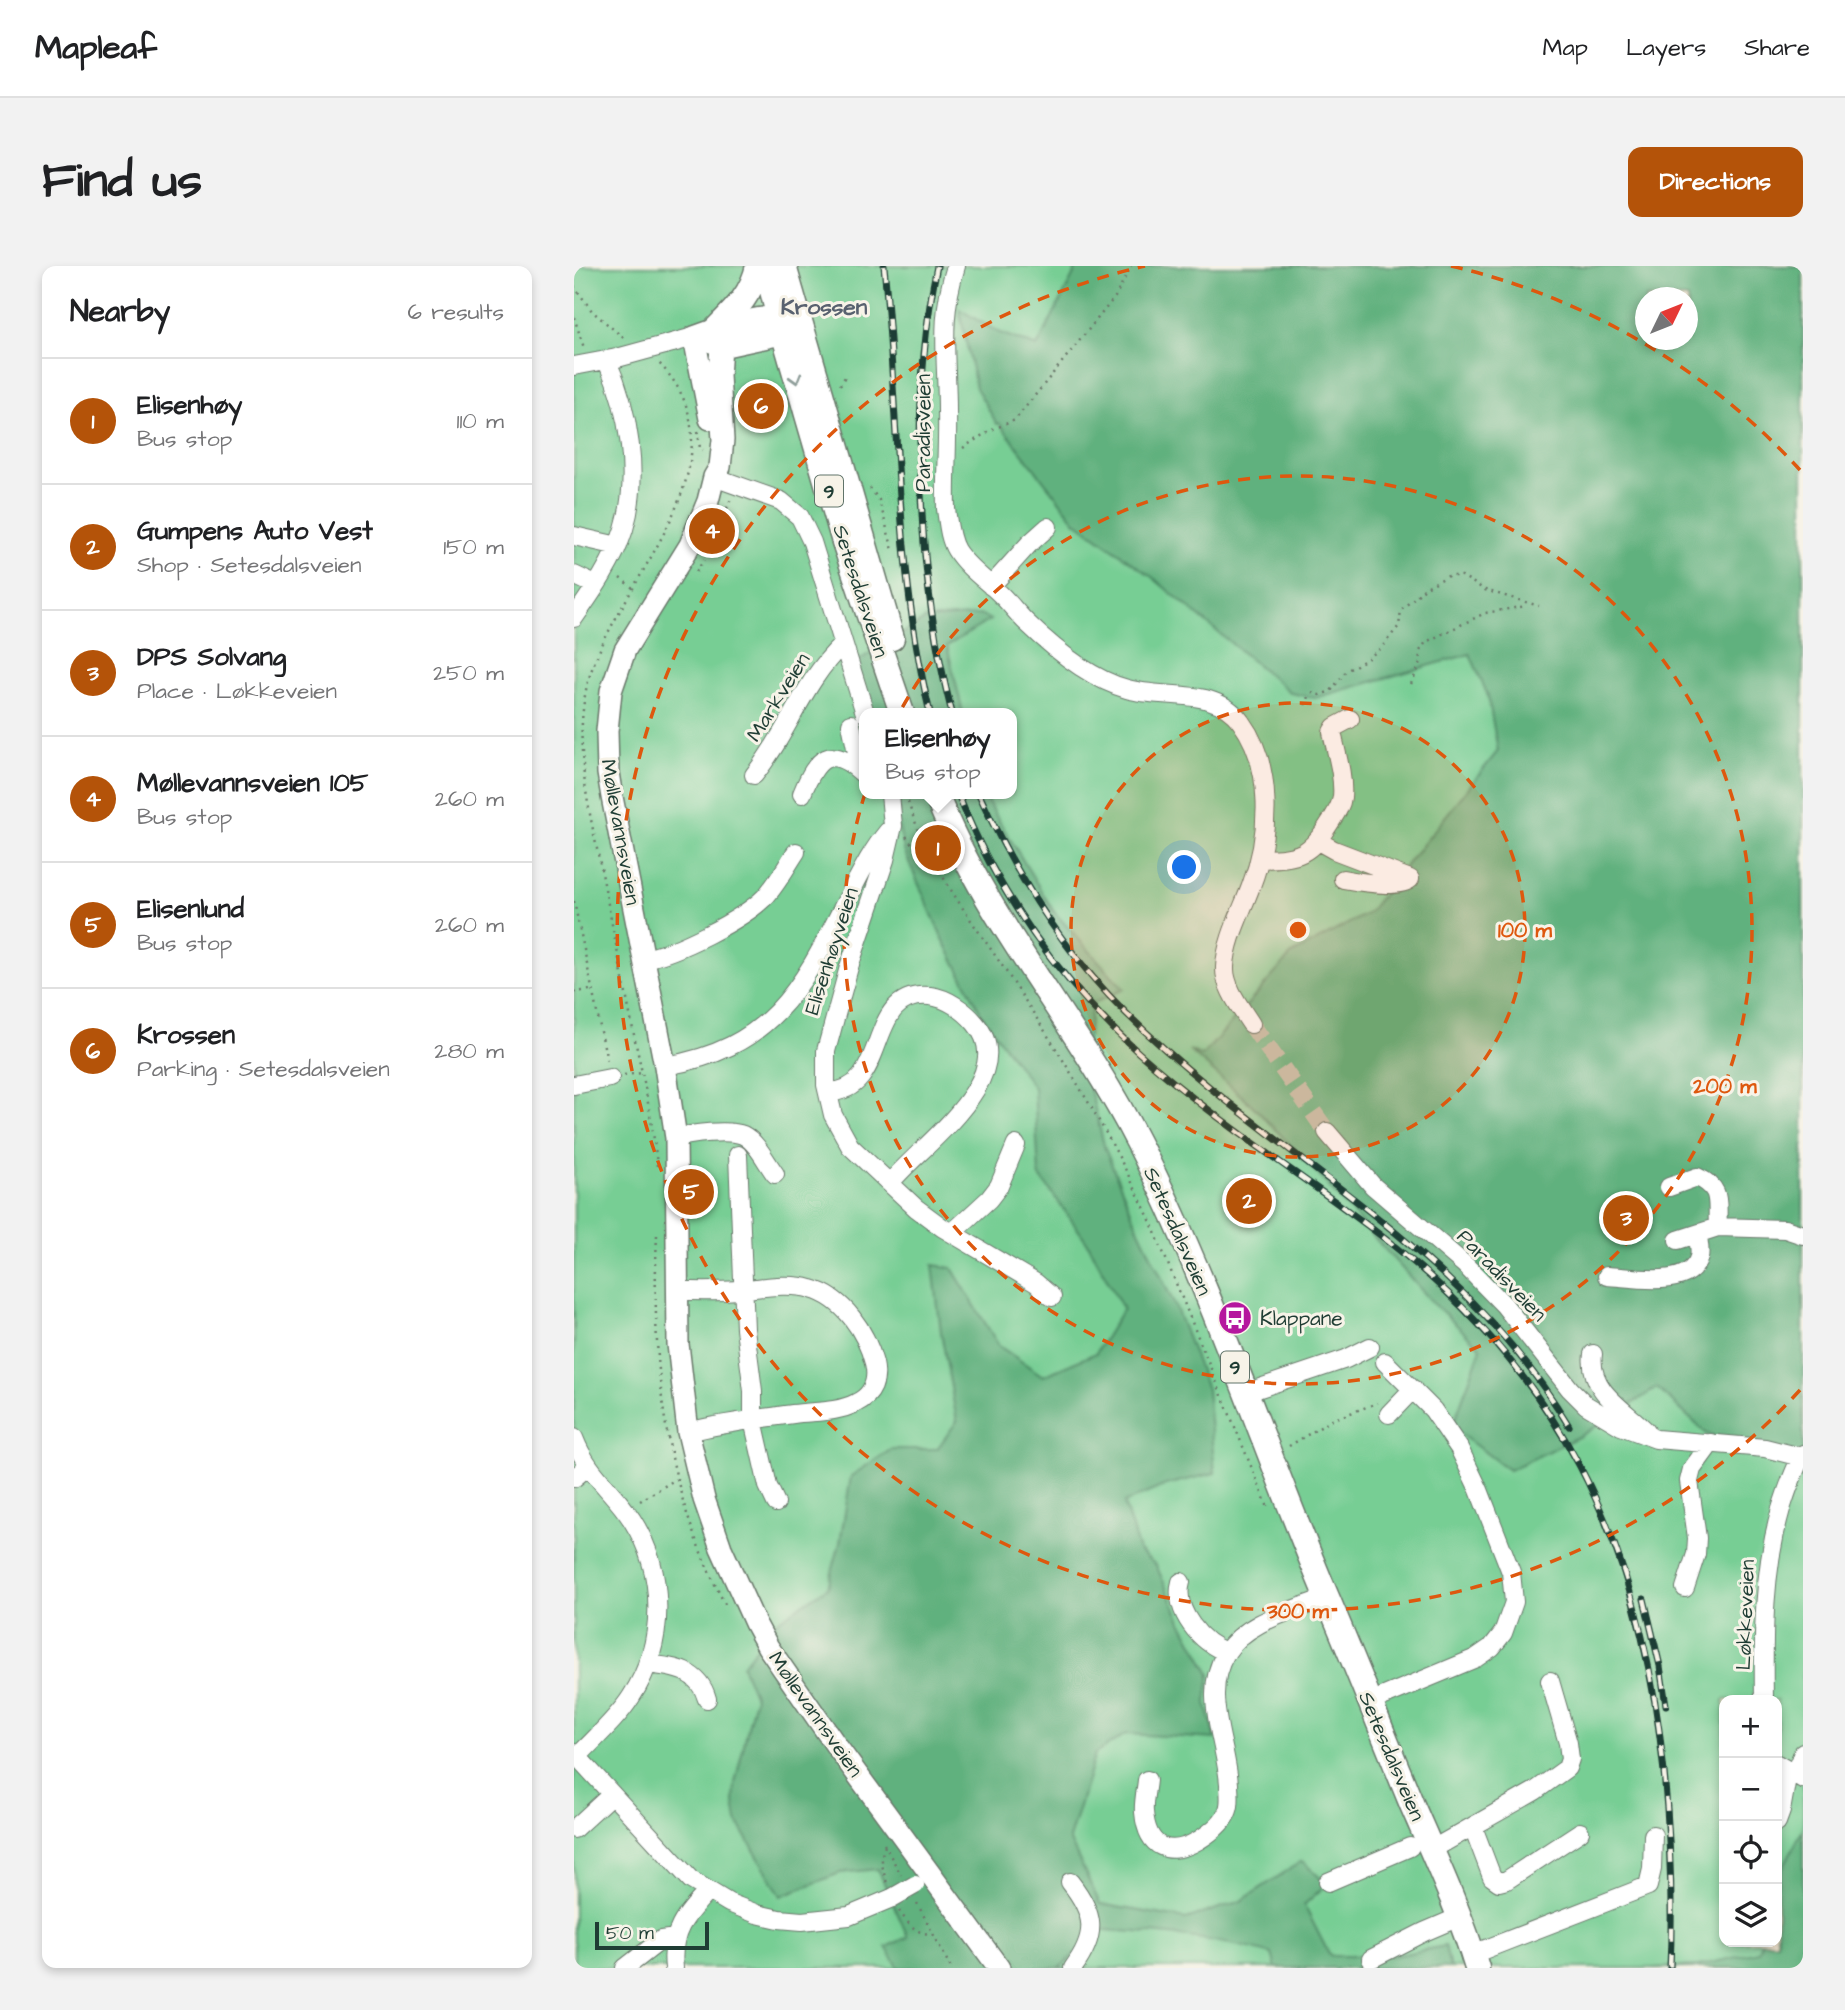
<!DOCTYPE html>
<meta charset="utf-8">
<style>
body{margin:0;font-family:"Architects Daughter",sans-serif;background:#f2f2f2;color:#202124}
.controls{position:absolute;right:21px;bottom:21px;display:grid;overflow:hidden;border-radius:14px;box-shadow:0 4px 10px #0003}
.controls button{width:63px;height:63px;display:grid;place-items:center;padding:0;border:0;border-bottom:2px solid #e0e0e0;background:#fff;color:#202124;font:35px sans-serif}
.compass{position:absolute;left:1061px;top:21px;width:63px;height:63px;border-radius:50%;background:#fff;box-shadow:0 4px 10px #0003;rotate:47deg}
.scale{position:absolute;left:21px;bottom:18px;width:114px;box-sizing:border-box;padding-left:7px;border:4px solid #1f3d34;border-top:0;font-size:19px;line-height:24px;white-space:nowrap;color:#1f3d34;-webkit-text-stroke:5px #f7f3e8;paint-order:stroke}
.you{position:absolute;left:611px;top:602px;width:24px;height:24px;margin:-18px;border:5px solid #fff;border-radius:50%;background:#1a73e8;box-shadow:0 0 0 10px #1a73e833}
.badge{display:grid;place-items:center;width:46px;height:46px;border-radius:50%;background:#b45309;color:#fff;font-size:23px;font-weight:700}
.pin{position:absolute;translate:-50% -50%;border:4px solid #fff;box-shadow:0 2px 7px #0006}
.popup{position:absolute;left:285px;top:442px;width:158px;height:91px;box-sizing:border-box;display:grid;place-content:center;border-radius:14px;background:#fff;filter:drop-shadow(0 2px 5px #0005);font-size:23px;white-space:nowrap;color:#757577}
.popup b{font-size:26px;color:#202124}
.popup::after{content:'';position:absolute;left:50%;top:100%;margin-left:-14px;border:14px solid transparent;border-top-color:#fff}
.list{margin:0;padding:0;list-style:none}
h2{display:flex;justify-content:space-between;align-items:center;height:91px;margin:0;padding:0 28px;font-size:30px}
h2 small{font-size:23px;font-weight:400;color:#757577}
.list li{display:grid;grid-template-columns:46px 1fr auto;gap:21px;align-items:center;box-sizing:border-box;height:126px;padding:0 28px;border-top:2px solid #e0e0e0}
.list b{display:block;font-size:26px;white-space:nowrap}
.list p{margin:0;font-size:23px;white-space:nowrap;color:#757577}
.list em{font-size:23px;font-style:normal;color:#757577}
.icon{flex:none;width:38px;height:38px;fill:none;stroke:currentColor;stroke-width:2;stroke-linecap:round;stroke-linejoin:round}
.map{position:relative;flex:none;width:1229px;height:1702px;overflow:hidden;border-radius:14px}
header{display:flex;align-items:center;gap:42px;box-sizing:border-box;height:98px;padding:0 35px;background:#fff;border-bottom:2px solid #e0e0e0}
header strong{font-size:33px}
nav{display:flex;gap:38px;margin-inline-start:auto;font-size:24px}
.intro{display:flex;align-items:center;justify-content:space-between;box-sizing:border-box;height:168px;padding:0 42px}
h1{margin:0;font-size:49px}
.button{padding:18px 32px;border-radius:14px;background:#b45309;color:#fff;font-size:24px;font-weight:700}
main{display:flex;gap:42px;padding:0 42px}
aside{flex:1;background:#fff;border-radius:14px;box-shadow:0 4px 10px #0003}
.map>svg:first-child{display:block}
</style>
<header>
<strong>Mapleaf</strong>
<nav><a>Map</a><a>Layers</a><a>Share</a></nav>
</header>
<div class="intro"><h1>Find us</h1><a class="button">Directions</a></div>
<main>
<aside>
<h2>Nearby<small>6 results</small></h2>
<ul class="list">
<li><span class="badge">1</span><div><b>Elisenhøy</b><p>Bus stop</p></div><em>110 m</em></li>
<li><span class="badge">2</span><div><b>Gumpens Auto Vest</b><p>Shop · Setesdalsveien</p></div><em>150 m</em></li>
<li><span class="badge">3</span><div><b>DPS Solvang</b><p>Place · Løkkeveien</p></div><em>250 m</em></li>
<li><span class="badge">4</span><div><b>Møllevannsveien 105</b><p>Bus stop</p></div><em>260 m</em></li>
<li><span class="badge">5</span><div><b>Elisenlund</b><p>Bus stop</p></div><em>260 m</em></li>
<li><span class="badge">6</span><div><b>Krossen</b><p>Parking · Setesdalsveien</p></div><em>280 m</em></li>
</ul>
</aside>
<div class="map">
<svg width="1229" height="1702" viewBox="0 0 1229 1702">
<rect width="100%" height="100%" fill="#f7f3e8"/>
<filter id="ink" filterUnits="userSpaceOnUse"><feTurbulence type="fractalNoise" baseFrequency=".0143" numOctaves="2"/><feDisplacementMap in="SourceGraphic" scale="14" xChannelSelector="R" yChannelSelector="G"/><feConvolveMatrix kernelMatrix="1 2 1 2 8 2 1 2 1" color-interpolation-filters="sRGB"/></filter>
<filter id="wash" filterUnits="userSpaceOnUse"><feTurbulence type="fractalNoise" baseFrequency=".00686" numOctaves="4" result="noise"/><feDisplacementMap in="SourceGraphic" scale="28" xChannelSelector="R" yChannelSelector="G"/><feGaussianBlur stdDeviation="1.57" result="paint"/><feColorMatrix in="noise" values="0 0 0 0 0 0 0 0 0 0 0 0 0 0 0 0 0 1.4 0 .05"/><feComposite in="paint" operator="in"/></filter>
<g filter="url(#wash)">
<rect width="100%" height="100%" fill="#f4e6d0"/>
<!-- green -->
<path fill="#77ce94" stroke="#4b8664" stroke-width="2" fill-rule="evenodd" d="M0,0H1229V1702H0ZM1072,32H1114V74H1072ZM290,447H438V528H290ZM1150,1434H1203V1676H1150Z"/>
<!-- forest -->
<path fill="#61b17e" stroke="#407759" stroke-width="2" fill-rule="evenodd" d="M502,0H1229V1209L1216,1192L1133,1168L1083,1122L1006,1170L935,1204L878,1162L907,1082L859,1037L738,902L680,841L615,784L628,790L718,688L794,647L924,485L914,430L896,388L741,432L717,427L578,311L502,256L425,157L423,158L402,122L385,43L424,66L463,81L500,8ZM1072,32H1114V74H1072Z
M408,349L416,354L373,380L389,447H293L277,399L352,353Z
M316,528H409L480,646L550,723L518,738L510,799L531,883L565,964L602,1042L633,1123L641,1207L592,1219L550,1237L565,1285L582,1299L608,1357L636,1408L632,1437L642,1473L552,1468L521,1488L495,1573L526,1638L612,1653L667,1635L728,1595L753,1618L730,1639L756,1690H819L871,1680L876,1702H702L698,1688C642,1672 586,1667 529,1664L485,1702H325L312,1681L334,1671L304,1603L266,1607L207,1630L163,1555L160,1536L161,1517L181,1431L168,1400L202,1356L254,1321L266,1277L277,1210L318,1183H363L383,1155L367,1066L359,999L378,1002L425,1080L469,1110L522,1087L549,1043L513,976L465,909L460,822L408,749L367,669L331,587Z
M1229,1563V1702H1079L1124,1700L1184,1686L1187,1676H1203V1621L1208,1603Z"/>
</g>
<g filter="url(#ink)">
<g fill="none" stroke-linecap="round" stroke-linejoin="round">
<!-- minor-tunnel -->
<path stroke="#c9c4b1" stroke-width="18" stroke-dasharray="18 9" stroke-linecap="butt" d="M677,758L753,866"/>
<!-- minor casing -->
<g stroke="#6a786b" stroke-width="20">
<path id="minor" d="M382,0C365,53 373,91 373,145C374,178 371,210 372,243C374,256 375,272 382,284C392,300 410,313 423,325C434,335 442,346 452,356C480,383 516,413 553,423C591,434 641,420 667,456C700,501 696,571 677,620C668,645 652,674 651,701C650,721 667,742 677,758
M98,77L120,71L147,81
M0,100L43,92
M140,211L207,235L226,251L238,276L291,447
M0,270L44,280
M0,309L21,319
M417,320L455,278L474,261
M0,352C19,325 40,295 50,263C66,211 55,144 33,95
M277,458L287,506
M180,509C214,468 229,415 269,378
M228,528C243,491 256,477 290,509
M316,528L319,560L311,594L275,701L252,785V819L259,849L276,880L342,942L369,962L462,1017L478,1031
M744,575L760,584L836,613C825,623 785,616 769,613
M686,593C726,592 735,590 757,555C762,547 767,540 768,531C770,510 762,486 758,466L761,461L776,453
M70,693C102,687 168,654 191,631C203,618 212,601 222,586
M91,800C195,783 227,725 270,639C284,613 295,588 314,565
M0,819L36,812
M254,826C318,826 289,723 356,730C373,732 390,744 401,757C448,811 346,880 317,916
M753,866L799,920L891,999L930,1039L996,1123L1012,1139L1047,1160L1082,1173L1191,1182L1227,1191
M102,872C116,868 155,863 169,869C183,876 192,896 201,908
M164,889L171,1063L179,1125V1154L194,1220L202,1237
M1095,921L1123,911C1150,923 1142,937 1144,961
M378,967L415,933L425,920L442,879
M1104,974L1144,961L1211,963L1229,969
M1033,1010C1058,1011 1116,1024 1125,991C1127,985 1124,975 1124,969
M104,1025C123,1025 143,1026 163,1024C186,1022 215,1016 237,1023C270,1032 292,1066 300,1097C304,1114 299,1129 282,1137C262,1147 240,1145 219,1148C184,1153 148,1157 114,1166
M1019,1088C1014,1125 1050,1143 1072,1165
M671,1127L772,1093L796,1081
M815,1148L839,1123
M0,1172C14,1209 38,1223 58,1254C92,1307 92,1378 57,1431C43,1453 21,1472 3,1491
M0,1212L13,1201
M607,1316C599,1344 627,1378 653,1386
M1111,1322L1122,1288L1123,1272L1115,1215L1118,1203L1137,1177
M73,1398C101,1401 125,1404 133,1433
M1190,1434C1189,1369 1189,1306 1207,1243C1213,1225 1219,1205 1229,1188
M796,1436L902,1392L918,1381L929,1367L940,1336L937,1306L905,1224L885,1182L859,1144L811,1096
M0,1487L117,1614L155,1637L183,1648L205,1653L228,1655L275,1650L318,1632
M1203,1498L1229,1513
M1220,1509L1229,1487
M573,1514C572,1525 569,1536 570,1546C573,1582 595,1592 625,1574C636,1567 650,1557 654,1544C657,1536 655,1526 655,1518C652,1475 627,1427 652,1387C673,1354 720,1345 753,1331
M1203,1556L1207,1545L1214,1506
M899,1561L918,1611L925,1616L933,1614L1006,1566
M0,1563L38,1528
M857,1584L961,1525L993,1502L996,1493L994,1477L976,1415
M496,1616C521,1648 524,1668 499,1702
M754,1616L836,1581
M899,1688L1074,1620L1078,1603L1079,1569
M797,1693L850,1666L885,1651
M51,1702L87,1674L102,1672
M100,1702C96,1666 111,1650 134,1625"/>
</g>
<!-- major casing -->
<g stroke="#6a786b" stroke-width="24">
<path id="major" d="M220,54L203,69L147,81L145,110L149,174L146,201L140,211L134,235L116,279L51,384L37,425L33,465L34,507L38,531L91,800L102,872L104,1078L114,1166L130,1233L147,1282L181,1357L194,1381L261,1478L425,1702
M136,153L120,71C152,59 185,49 219,50"/>
</g>
<!-- highway casing -->
<g stroke="#6a786b" stroke-width="27">
<path id="highway" d="M192,0L204,49L270,276L328,447
M210,0L318,372
M142,63C162,43 178,28 184,0
M362,528C411,654 503,756 564,876C637,1020 687,1174 749,1322C780,1394 808,1466 838,1539C861,1592 886,1646 903,1702"/>
</g>
<!-- path -->
<path stroke="#6a786b" stroke-width="2.5" stroke-dasharray="2 5" stroke-linecap="butt" d="M0,20L18,45L52,74
M0,51L10,82
M266,119L272,109
M124,165L126,183L129,184
M389,182L415,165L441,154L541,31L557,0
M296,222L305,234L319,284
M136,281L157,233
M122,306L130,294
M46,312L59,322
M837,418L845,401L846,385L852,376L911,347L952,340
M731,439L737,427L746,429L757,425L772,405L793,393L807,382L825,360L827,344L852,321L874,310H888L911,324L965,340
M334,536C356,604 402,659 441,719C491,795 538,871 576,954L695,1244
M332,570L349,592H356
M0,635L33,795
M0,726L17,724
M50,809L68,807
M83,900C79,857 70,815 61,774C50,717 38,660 27,602C15,544 0,484 12,424C33,323 184,198 84,96
M83,969C77,1100 90,1225 153,1342
M715,1180L758,1154L803,1137
M66,1235L102,1213
M310,1578L327,1609
M311,1580C305,1592 309,1605 313,1617
M343,1637L377,1702
M325,1645C333,1656 343,1670 358,1667"/>
<!-- minor -->
<use href="#minor" stroke="#fff" stroke-width="18"/>
<!-- major -->
<use href="#major" stroke="#fff" stroke-width="21"/>
<!-- highway -->
<use href="#highway" stroke="#fff" stroke-width="24"/>
<!-- rail casing -->
<g stroke="#1f3d34" stroke-width="7">
<path id="rail" d="M310,0C325,149 321,301 356,447
M363,0C335,135 343,314 378,447
M384,528C423,627 486,716 565,787C638,852 720,904 797,962C986,1104 1067,1274 1090,1506C1096,1571 1099,1637 1096,1702
M405,528C441,608 489,685 552,747C699,892 885,976 995,1160
M1070,1333L1086,1400L1092,1439"/>
</g>
<!-- rail -->
<use href="#rail" stroke="#f7f3e8" stroke-width="4.5" stroke-dasharray="13" stroke-linecap="butt"/>
<!-- minor-bridge casing -->
<g stroke="#6a786b" stroke-width="20" stroke-linecap="butt">
<path id="minor-bridge" d="M43,92L98,77
M318,1632L341,1619"/>
</g>
<!-- minor-bridge -->
<use href="#minor-bridge" stroke="#fff" stroke-width="18"/>
</g>
<!-- one-way arrows -->
<defs><path id="oneway-chevron" d="M-2-3.5L2.5 0L-2 3.5" fill="none" stroke-width="1.6" stroke-linecap="round" stroke-linejoin="round" transform="scale(1.75)"/></defs>
<use stroke="#8f9e9a" href="#oneway-chevron" transform="translate(222 113) rotate(74)"/>
</g>
<!-- distance rings -->
<circle cx="724" cy="664" r="227" fill="#de580e" fill-opacity=".12"/>
<g fill="none" stroke="#de580e" stroke-width="3.5" stroke-dasharray="12 9">
<circle cx="724" cy="664" r="227"/>
<circle cx="724" cy="664" r="454"/>
<path d="M1226 1124A681 681 0 1 1 571 0M877 0A681 681 0 0 1 1226 204"/>
</g>
<!-- icons -->
<defs>
<g id="bus-disc" transform="scale(1.75)"><circle r="9.5" fill="#b5179e" stroke="#f7f3e8"/><path d="M-5-6H5V4H4V6H2V4H-2V6H-4V4H-5ZM-3.5-4V0h7V-4ZM-3.5 1.2v1.5H-2V1.2ZM2 1.2v1.5H3.5V1.2Z" fill="#fff"/></g>
</defs>
<g fill-rule="evenodd">
<use href="#bus-disc" x="661" y="1052"/>
</g>
<g text-anchor="middle" stroke-width="6" stroke-linejoin="round" paint-order="stroke">
<!-- shield labels -->
<g fill="#f7f3e8" stroke="#60746a" stroke-width="2">
<rect x="241" y="209.5" width="28" height="31" rx="5"/>
<rect x="647" y="1085.5" width="28" height="31" rx="5"/>
</g>
<g font-size="19" font-weight="bold" fill="#1f3d34">
<text x="255" y="232">9</text>
<text x="661" y="1108">9</text>
</g>
<!-- street labels -->
<g font-size="21" fill="#1f3d34" stroke="#f7f3e8">
<text transform="translate(349 167) rotate(-90)" y="7">Paradisveien</text>
<text transform="translate(287 325) rotate(72)" y="7">Setesdalsveien</text>
<text transform="translate(204 431) rotate(-58)" y="7">Markveien</text>
<text transform="translate(47 566) rotate(80)" y="7">Møllevannsveien</text>
<text transform="translate(257 685) rotate(-72)" y="7">Elisenhøyveien</text>
<text transform="translate(604 965) rotate(66)" y="7">Setesdalsveien</text>
<text transform="translate(928 1009) rotate(46)" y="7">Paradisveien</text>
<text transform="translate(1171 1349) rotate(-88)" y="7">Løkkeveien</text>
<text transform="translate(242 1448) rotate(55)" y="7">Møllevannsveien</text>
<text transform="translate(818 1490) rotate(67)" y="7">Setesdalsveien</text>
</g>
<!-- poi labels -->
<g font-size="21" fill="#1f3d34" stroke="#f7f3e8" text-anchor="start">
<text x="686" y="1059">Klappane</text>
</g>
<!-- neighbourhood labels -->
<g font-size="23" font-weight="bold" fill="#58616f" stroke="#f7f3e8">
<text x="250" y="48">Krossen</text>
</g>
</g>
<circle cx="724" cy="664" r="10" fill="#de580e" stroke="#f7f3e8" stroke-width="3.5"/>
<g font-size="21" text-anchor="middle" font-weight="bold" fill="#de580e" stroke="#f7f3e8" stroke-width="6" stroke-linejoin="round" paint-order="stroke">
<text x="951" y="671">100 m</text>
<text x="1151" y="827">200 m</text>
<text x="724" y="1352">300 m</text>
</g>
</svg>
<div class="controls">
<button>+</button>
<button>−</button>
<button><svg class="icon" aria-label="locate" viewBox="0 0 24 24"><circle cx="12" cy="12" r="6"/><path d="M12 2v4M12 18v4M2 12h4M18 12h4"/></svg></button>
<button><svg class="icon" aria-label="layers" viewBox="0 0 24 24"><path d="M12 4l9 5-9 5-9-5zM3 14l9 5 9-5"/></svg></button>
</div>
<svg class="compass" viewBox="-18 -18 36 36"><path d="M0-13l5 13h-10z" fill="#e53935"/><path d="M0 13l5-13h-10z" fill="#757577"/></svg>
<div class="scale">50 m</div>
<div class="you"></div>
<div class="pin badge" style="left:364px;top:582px">1</div>
<div class="popup"><b>Elisenhøy</b>Bus stop</div>
<div class="pin badge" style="left:675px;top:935px">2</div>
<div class="pin badge" style="left:1052px;top:952px">3</div>
<div class="pin badge" style="left:138px;top:265px">4</div>
<div class="pin badge" style="left:117px;top:926px">5</div>
<div class="pin badge" style="left:187px;top:140px">6</div>
</div>
</main>
